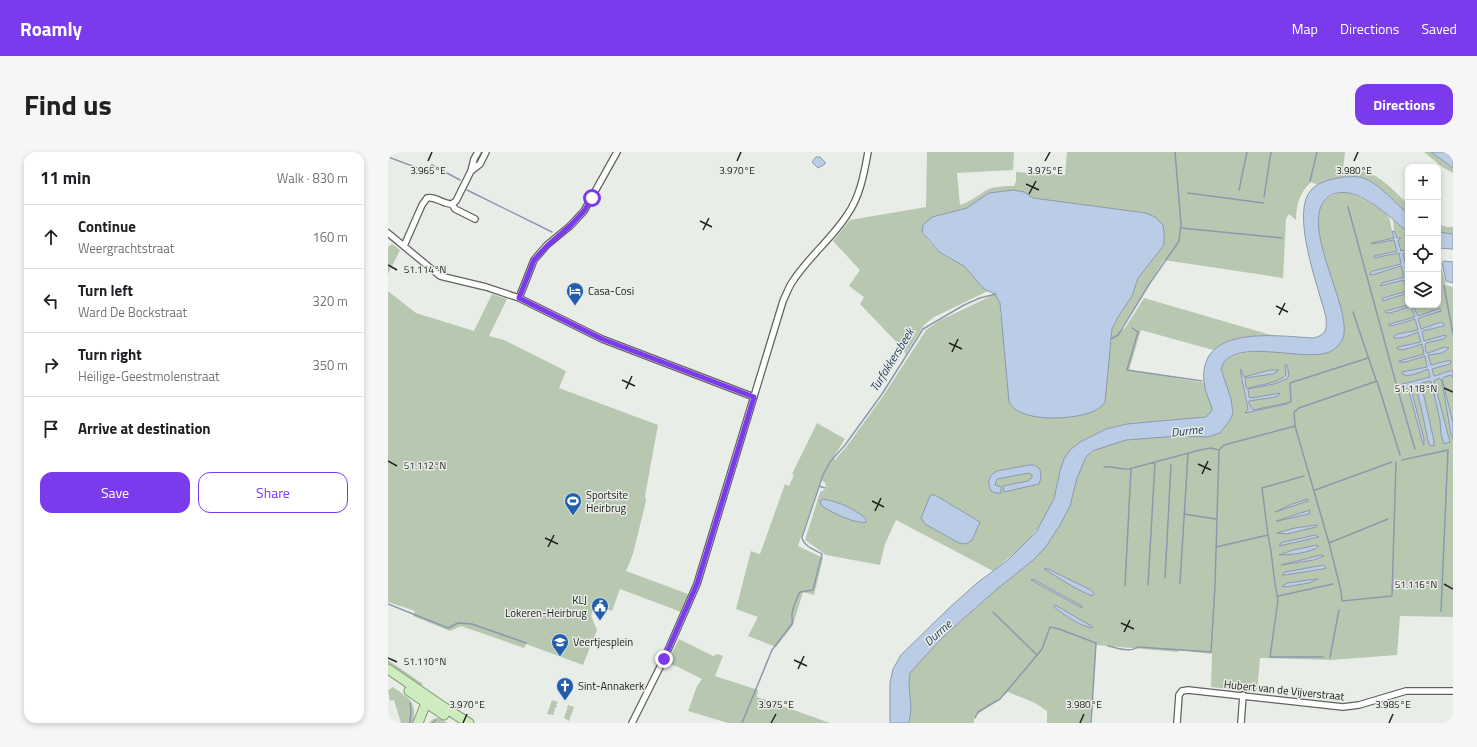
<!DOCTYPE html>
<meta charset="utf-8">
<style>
body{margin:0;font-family:"Titillium Web",sans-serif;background:#f6f6f6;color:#202124}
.controls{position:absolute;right:12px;top:12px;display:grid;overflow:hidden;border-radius:8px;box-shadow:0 2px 6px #0003}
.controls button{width:36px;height:36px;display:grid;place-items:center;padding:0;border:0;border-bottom:1px solid #e0e0e0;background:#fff;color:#202124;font:20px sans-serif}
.stop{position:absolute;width:12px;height:12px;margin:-9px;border:3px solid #7c3aed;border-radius:50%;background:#fff}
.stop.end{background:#7c3aed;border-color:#fff;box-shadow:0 1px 4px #0008}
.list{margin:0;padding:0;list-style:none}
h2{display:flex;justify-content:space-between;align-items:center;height:52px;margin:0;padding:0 16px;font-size:17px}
h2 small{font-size:13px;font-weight:400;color:#757577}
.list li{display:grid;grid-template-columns:26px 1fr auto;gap:12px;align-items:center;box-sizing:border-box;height:64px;padding:0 16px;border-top:1px solid #e0e0e0}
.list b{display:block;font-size:15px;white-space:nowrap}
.list p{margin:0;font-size:13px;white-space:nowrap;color:#757577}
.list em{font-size:13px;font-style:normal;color:#757577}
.actions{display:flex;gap:8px;padding:12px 16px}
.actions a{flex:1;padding:9px 0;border:1px solid #7c3aed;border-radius:12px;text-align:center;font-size:14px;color:#7c3aed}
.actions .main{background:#7c3aed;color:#fff}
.icon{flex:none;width:22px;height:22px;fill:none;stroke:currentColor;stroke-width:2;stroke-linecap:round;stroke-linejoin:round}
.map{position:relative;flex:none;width:1065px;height:571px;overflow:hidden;border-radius:12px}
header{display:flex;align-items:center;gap:24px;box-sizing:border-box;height:56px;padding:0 20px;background:#7c3aed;color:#fff}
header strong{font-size:19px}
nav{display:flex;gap:22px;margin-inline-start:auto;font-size:14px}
.intro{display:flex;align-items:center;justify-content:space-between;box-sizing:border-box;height:96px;padding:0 24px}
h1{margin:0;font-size:28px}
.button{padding:10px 18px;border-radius:12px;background:#7c3aed;color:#fff;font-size:14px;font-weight:700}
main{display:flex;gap:24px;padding:0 24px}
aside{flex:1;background:#fff;border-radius:12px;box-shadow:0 2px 6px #0003}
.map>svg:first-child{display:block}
</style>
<header>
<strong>Roamly</strong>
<nav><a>Map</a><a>Directions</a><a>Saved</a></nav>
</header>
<div class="intro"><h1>Find us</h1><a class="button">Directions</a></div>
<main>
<aside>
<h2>11 min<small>Walk · 830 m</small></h2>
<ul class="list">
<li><svg class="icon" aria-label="ahead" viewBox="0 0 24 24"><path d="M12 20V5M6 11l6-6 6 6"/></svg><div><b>Continue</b><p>Weergrachtstraat</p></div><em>160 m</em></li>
<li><svg class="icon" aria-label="left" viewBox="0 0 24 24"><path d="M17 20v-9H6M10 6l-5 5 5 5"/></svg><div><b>Turn left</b><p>Ward De Bockstraat</p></div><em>320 m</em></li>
<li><svg class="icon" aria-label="right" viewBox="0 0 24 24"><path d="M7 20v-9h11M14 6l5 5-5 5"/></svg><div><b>Turn right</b><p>Heilige-Geestmolenstraat</p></div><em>350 m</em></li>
<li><svg class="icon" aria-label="arrive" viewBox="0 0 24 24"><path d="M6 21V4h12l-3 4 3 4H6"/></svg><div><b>Arrive at destination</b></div></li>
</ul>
<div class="actions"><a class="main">Save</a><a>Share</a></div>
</aside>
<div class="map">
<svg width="1065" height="571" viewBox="0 0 1065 571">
<rect width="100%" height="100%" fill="#e9ede8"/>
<!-- green -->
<path fill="#b8c8b0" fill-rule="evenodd" d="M539,0H626L625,18L569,21L572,53C582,50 589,44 597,39C606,34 616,34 626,34L628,29V20L677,23L679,0H957L955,17C964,18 975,18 983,22C997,28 1009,42 1020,52V61C984,36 980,11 930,33L923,30C912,40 908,53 908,68L901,62L898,67L895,126L776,108L731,179L737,176L756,146L887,184C866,182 843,186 825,198L753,178L741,218L817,231L824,256C822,263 819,265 813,266L739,272L718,277L692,290L672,319L666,347L654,371L634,395L605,419L508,368L497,392L492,413L438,403L417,388L432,340L438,337L437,331L433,327L410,394L435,406L426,443L415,440L405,473L388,495L360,484L370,465L348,457L363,399L372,402L397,332L401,334L406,323L404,322L429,271L457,287L445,306L447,308L462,290L495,244L538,178L551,169L607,142L612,151V163L716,250L719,216L724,185V177L730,165L744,144L750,126L776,93L758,61L645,46L636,40L601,41L579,56L544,65L534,80C539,87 544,94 551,100C558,106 569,108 576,114C585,121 589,134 600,139L546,165L536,173L517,203L516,198L472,152L476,145L461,134L472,118L445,89L462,68L538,55ZM547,343L571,391L537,372Z
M1036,0H1043L1065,16V21L1054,15Z
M958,40C968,43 996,56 1001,66C1003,69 1003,75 1004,79L1006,80L1005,68L1020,80V153H1050V103L1058,133L1065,135V465L1012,464L1009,503L943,508L872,506L869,540L823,535L824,502L790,498V500L708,493L702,571H659V559L647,551L620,540L586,565V571H521L523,557L521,531L522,521L539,502L557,483L609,437L644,409L657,396L693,315C696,309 699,303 704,300C721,287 768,284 789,284C804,284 818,287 832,281C834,274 844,252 842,246C840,236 832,226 833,217C835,190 912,202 931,202L953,158C947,135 924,78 931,58C935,46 946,41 958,40Z
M1050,72L1059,75H1065V82L1050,80Z
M4,92L12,98L0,122V95Z
M0,139L28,161L86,179L104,142L119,147L101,184L116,188L178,219L171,236L270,273L257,344L258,349L245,402L238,419L300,442L293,460L232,437L224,459L207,453L203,464L209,478L195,513L138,492L136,496L73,474L62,479L25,464L27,459L0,450Z
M291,487L325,504L330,502L335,504L327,524L370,538L369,545L442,571H340L300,559L309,534L314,527L290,515L279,511Z
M0,508L35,532L33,534L26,531L0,512Z
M5,535C20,546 30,549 25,571H13L6,548L2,549L0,538Z
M164,548L170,550L169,552L167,553H169L168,556H166L167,557L166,560H165L166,561V563L159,562Z
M180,553L186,555L181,569L176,566V564L178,565L177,564V561H179L178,560L179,557L181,556H179Z
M50,566L60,571H41L45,567Z"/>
<!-- water -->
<path fill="#bacce6" stroke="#8c99ab" d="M1043,0H1065V16Z
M428,5H432L437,10V12L430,16L424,10Z
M955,25C961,25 966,24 971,25C991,29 1004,50 1020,61V80C1002,66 965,27 940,45C910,69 960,148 956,181C956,187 951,194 945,198C924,214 842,181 833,217L843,247L845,261L842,268L832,281L819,285L790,284L738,288L704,299L698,305L689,326L682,354L672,373L657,396L644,409L609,437L557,483L539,502L522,521L521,531L523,557L521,571H502V531L505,517L513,503L560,457L589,431L620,408L648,380L666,347L672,319L676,307L682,298L692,290L718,277L739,272L760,270L818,265L823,260L824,256C821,248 817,239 816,230C810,172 889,184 925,186C938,183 939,178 938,165C931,137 901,59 924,37C932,29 945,27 955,25Z
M625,38L636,40L645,46L758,61L767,65L775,73L776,79V93L750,126L744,144L730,165L724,177L717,250C715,252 713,255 710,257C692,268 643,270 627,257C624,255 623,252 621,250L612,151L607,142L596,137L576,114L551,100L534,80L535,73L544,65L579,56L601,41Z
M1004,79L1007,80L1009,86H1013L1010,89L1013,99L1020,98V100L1015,102L1017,111H1020V113L1017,114L1020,124V141L995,149L994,148L995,146L1019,139L1016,128L992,134L994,131L1016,125L1013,114L984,123L981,122L985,119L1013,112L1011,101L986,106V104L1009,99L1006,88L984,92L983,91L1006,86Z
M1050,80L1065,82V97L1050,96Z
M1056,109L1065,110V131L1058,129L1054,111Z
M1020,153H1029L1026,156L1030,164L1050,157H1052L1053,159L1034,165L1030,167L1033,177L1053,170L1056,172V174L1034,179L1036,189L1057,183L1058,184L1056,187L1038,191L1037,193L1038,200L1040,201L1057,195L1061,196L1054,201L1040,203L1043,213L1062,208L1063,210L1062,212L1044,217L1046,224C1053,223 1058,218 1065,219V226L1063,223L1056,225L1054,227L1065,271V287L1063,283L1054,229L1051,226L1046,229L1062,290L1056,292L1053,282L1052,268L1043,229L1033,231L1046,289V294L1041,293L1033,255L1028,236L1024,235L1023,237L1036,287V293L1035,292L1020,236L1012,238L1011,233L1042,225L1040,217C1032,220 1021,226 1014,222V220L1039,215L1037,204L1018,210H1011V209L1036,202L1034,192L1015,198L1009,197L1010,195L1033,190L1030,180C1023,183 1014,187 1006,186V184L1009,182L1030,178L1027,167L1007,173L1001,174V172L1027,165L1023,154L1002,161H998L997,159Z
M897,213H899L901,223L899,227L886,232L860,237L861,245L863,246L892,241L891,243L887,245L861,249V252L865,258L898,251L899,252L857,261L860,257L852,218L853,217L856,225L882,218H891L885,222L857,226L858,236H861C874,232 888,232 898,223Z
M641,313H646L652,317L653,326L651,332L616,340L615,334L640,329L644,326V323L641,321L609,327L607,333L613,335V341H607L603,339C599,330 600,324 609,319Z
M544,343H547L592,370L584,388L578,392L571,391L537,372L533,366L542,344Z
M435,347C451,350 466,356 478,367V370C469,373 440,359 433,353L432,349Z
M920,347V349L887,360L904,352Z
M922,358L921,362L890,369H888Z
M929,373L928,375L899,382L889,381L907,376Z
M927,383L931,385L891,394L893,391L896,390Z
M929,393L931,394C924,401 900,403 891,403L905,398Z
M933,403L936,404L926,408L893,413Z
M936,413L938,416L935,417L897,423H894L897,420Z
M658,416L703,438L706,442L704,444L687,436L656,417Z
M645,427L694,454V456L643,428Z
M928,427H930L921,431L897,435L894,434L899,431Z
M667,453L705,475L704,476C690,473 678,464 666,455Z"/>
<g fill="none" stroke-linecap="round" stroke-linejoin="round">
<!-- stream -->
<path stroke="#8c99ab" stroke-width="1.5" d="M0,5L38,19L44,13L72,28
M922,29L929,0
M79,38L164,80
M851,38L859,0
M800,41L875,51
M876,45L883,0
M960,55L1009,235L1027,297
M793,76L894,86
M1056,134L1065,182
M965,160L988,228
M744,176L750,180L739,218L814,229
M723,187L730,183L762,131L791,89L793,72L787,0
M899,251L903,250L902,231L980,206
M907,274L941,391L953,439L954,449L1004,444L1008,310
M1014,308L1060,298L1053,459
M716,315C725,314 733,318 741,317L812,298L823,296L831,298
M431,334L437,336
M927,338L1004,310
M796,362L828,367
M880,383C885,405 885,427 890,448L882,505H935
M941,391L1000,367
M828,395L880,383L874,336L916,324
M777,426L783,313
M792,431L800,302
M760,433L767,310
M737,434L743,317
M890,444L945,432
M0,452L60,476L70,471L84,472L138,491
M605,460L649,503
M720,494C730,496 741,501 750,495L823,500L827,434L831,298L836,293L907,274L906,260L911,256L989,229L1012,303
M942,505L951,458
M22,551L23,558L22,571
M587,566L590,560L612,547L640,514L654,497L662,475L671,477L708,491L703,571
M44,571L48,568
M354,571L384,498L404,472C405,469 404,467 404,465C403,460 409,445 412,440L425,438L434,402C427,398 415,394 414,385L435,323L442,310L457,293L494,242L535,177L576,153L592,146L608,142"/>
<!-- minor casing -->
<g stroke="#60635e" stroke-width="8">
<path id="minor" d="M83,19L92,12L98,0
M87,67L67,57L64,52L68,49L83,19L86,7L90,0
M0,81L52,124L98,135L131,146L214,187L366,245
M16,94L34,53L39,46C48,44 54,52 64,52
M131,146L146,108L159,93L182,74L196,59L229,0
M244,571L276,507L309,432L395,149C398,143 400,137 403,132C418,107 443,88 459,63C472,45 476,22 480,0
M789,571L791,543L794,539L800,538L955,555L971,553L1018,539H1065
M853,571L855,543"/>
</g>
<!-- primary casing -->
<g stroke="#7d9d6d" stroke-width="11">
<path id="primary" d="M0,517L57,556L81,571
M21,539L56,563
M30,571L38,551L41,547"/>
</g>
<!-- minor -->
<use href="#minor" stroke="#fff" stroke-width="5.5"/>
<!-- primary -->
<use href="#primary" stroke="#cfebc0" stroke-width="9"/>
</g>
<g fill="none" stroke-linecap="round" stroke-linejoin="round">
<!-- route -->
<path stroke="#7c3aed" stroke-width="5" d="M204,46L196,59L182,74L159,94L146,108L131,146L214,187L366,245L309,432L276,507"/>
</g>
<!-- ticks -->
<path fill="none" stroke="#212321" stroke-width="1.5" d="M40,9L44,0M349,9L353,0M657,9L662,0M966,9L970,0M638,32L651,38M641,42L648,29M312,69L324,75M315,78L321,66M0,113L9,118M888,154L900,160M891,163L897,151M561,191L574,197M564,200L570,187M234,228L247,234M1056,236L1065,240M238,237L244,224M0,309L9,314M810,312L823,318M814,322L820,309M484,349L496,355M487,359L493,346M157,386L170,392M160,395L166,383M1056,432L1065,437M733,471L746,477M736,480L742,468M0,506L9,510M406,508L419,514M410,517L416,504M75,571L79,562M383,571L388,562M692,571L696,562M1001,571L1005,562"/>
<!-- icons -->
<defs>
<g id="hotel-pin" transform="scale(0.9)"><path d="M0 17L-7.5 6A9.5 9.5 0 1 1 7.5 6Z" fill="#225eaf" stroke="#e9ede8"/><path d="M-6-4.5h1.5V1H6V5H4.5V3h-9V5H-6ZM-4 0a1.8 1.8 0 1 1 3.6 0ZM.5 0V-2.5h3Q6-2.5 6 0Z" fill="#fff"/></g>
<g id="stadium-pin" transform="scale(0.9)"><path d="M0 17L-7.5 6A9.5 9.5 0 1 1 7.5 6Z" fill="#225eaf" stroke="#e9ede8"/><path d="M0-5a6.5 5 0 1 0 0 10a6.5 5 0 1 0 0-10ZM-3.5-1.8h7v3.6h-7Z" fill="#fff"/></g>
<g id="civic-pin" transform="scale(0.9)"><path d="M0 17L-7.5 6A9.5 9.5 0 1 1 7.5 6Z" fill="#225eaf" stroke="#e9ede8"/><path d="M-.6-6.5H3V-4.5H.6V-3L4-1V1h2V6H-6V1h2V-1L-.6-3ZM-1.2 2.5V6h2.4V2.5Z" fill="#fff"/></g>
<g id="school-pin" transform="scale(0.9)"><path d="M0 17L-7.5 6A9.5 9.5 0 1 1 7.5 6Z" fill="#225eaf" stroke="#e9ede8"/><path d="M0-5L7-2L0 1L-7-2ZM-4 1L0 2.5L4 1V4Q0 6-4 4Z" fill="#fff"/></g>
<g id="church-pin" transform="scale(0.9)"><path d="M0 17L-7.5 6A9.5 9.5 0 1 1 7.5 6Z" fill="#225eaf" stroke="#e9ede8"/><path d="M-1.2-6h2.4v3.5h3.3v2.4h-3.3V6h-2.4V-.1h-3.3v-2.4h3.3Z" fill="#fff"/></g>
</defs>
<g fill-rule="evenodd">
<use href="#hotel-pin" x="187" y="139"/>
<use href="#stadium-pin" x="185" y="349"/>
<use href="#civic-pin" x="212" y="454"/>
<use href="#school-pin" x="172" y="490"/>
<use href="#church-pin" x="177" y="534"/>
</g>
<g text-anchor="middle" stroke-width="3" stroke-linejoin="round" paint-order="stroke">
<!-- poi labels -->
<g font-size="11" fill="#212321" stroke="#e9ede8" text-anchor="start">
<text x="200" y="143">Casa-Cosi</text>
<text x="198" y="347">Sportsite<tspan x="198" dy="13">Heirbrug</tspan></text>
<text x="199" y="452" text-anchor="end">KLJ<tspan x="199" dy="13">Lokeren-Heirbrug</tspan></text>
<text x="185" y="494">Veertjesplein</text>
<text x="190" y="538">Sint-Annakerk</text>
</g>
<!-- street labels -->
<g font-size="11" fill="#212321" stroke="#e9ede8">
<text transform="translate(896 538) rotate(6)" y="4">Hubert van de Vijverstraat</text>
</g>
<!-- water labels -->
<g font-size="12" font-style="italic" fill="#1f385d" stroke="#e9ede8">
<text transform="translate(504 208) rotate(-58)" y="4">Turfakkersbeek</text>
<text transform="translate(799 279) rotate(-6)" y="4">Durme</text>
<text transform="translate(550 481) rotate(-42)" y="4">Durme</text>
</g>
</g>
<g font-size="10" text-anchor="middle" fill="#212321" stroke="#e9ede8" stroke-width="3" stroke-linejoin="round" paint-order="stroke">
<text x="40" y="22">3.965°E</text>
<text x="349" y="22">3.970°E</text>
<text x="657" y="22">3.975°E</text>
<text x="966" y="22">3.980°E</text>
<text x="37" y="121">51.114°N</text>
<text x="1028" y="240">51.118°N</text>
<text x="37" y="317">51.112°N</text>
<text x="1028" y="436">51.116°N</text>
<text x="37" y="513">51.110°N</text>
<text x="79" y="556">3.970°E</text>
<text x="388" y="556">3.975°E</text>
<text x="696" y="556">3.980°E</text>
<text x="1005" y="556">3.985°E</text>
</g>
</svg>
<div class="controls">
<button>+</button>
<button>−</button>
<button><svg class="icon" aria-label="locate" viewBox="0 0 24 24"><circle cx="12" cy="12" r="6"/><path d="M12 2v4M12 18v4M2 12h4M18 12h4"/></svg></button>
<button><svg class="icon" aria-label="layers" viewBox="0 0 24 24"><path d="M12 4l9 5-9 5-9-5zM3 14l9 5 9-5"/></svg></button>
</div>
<div class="stop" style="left:204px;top:46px"></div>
<div class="stop end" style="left:276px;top:507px"></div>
</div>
</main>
